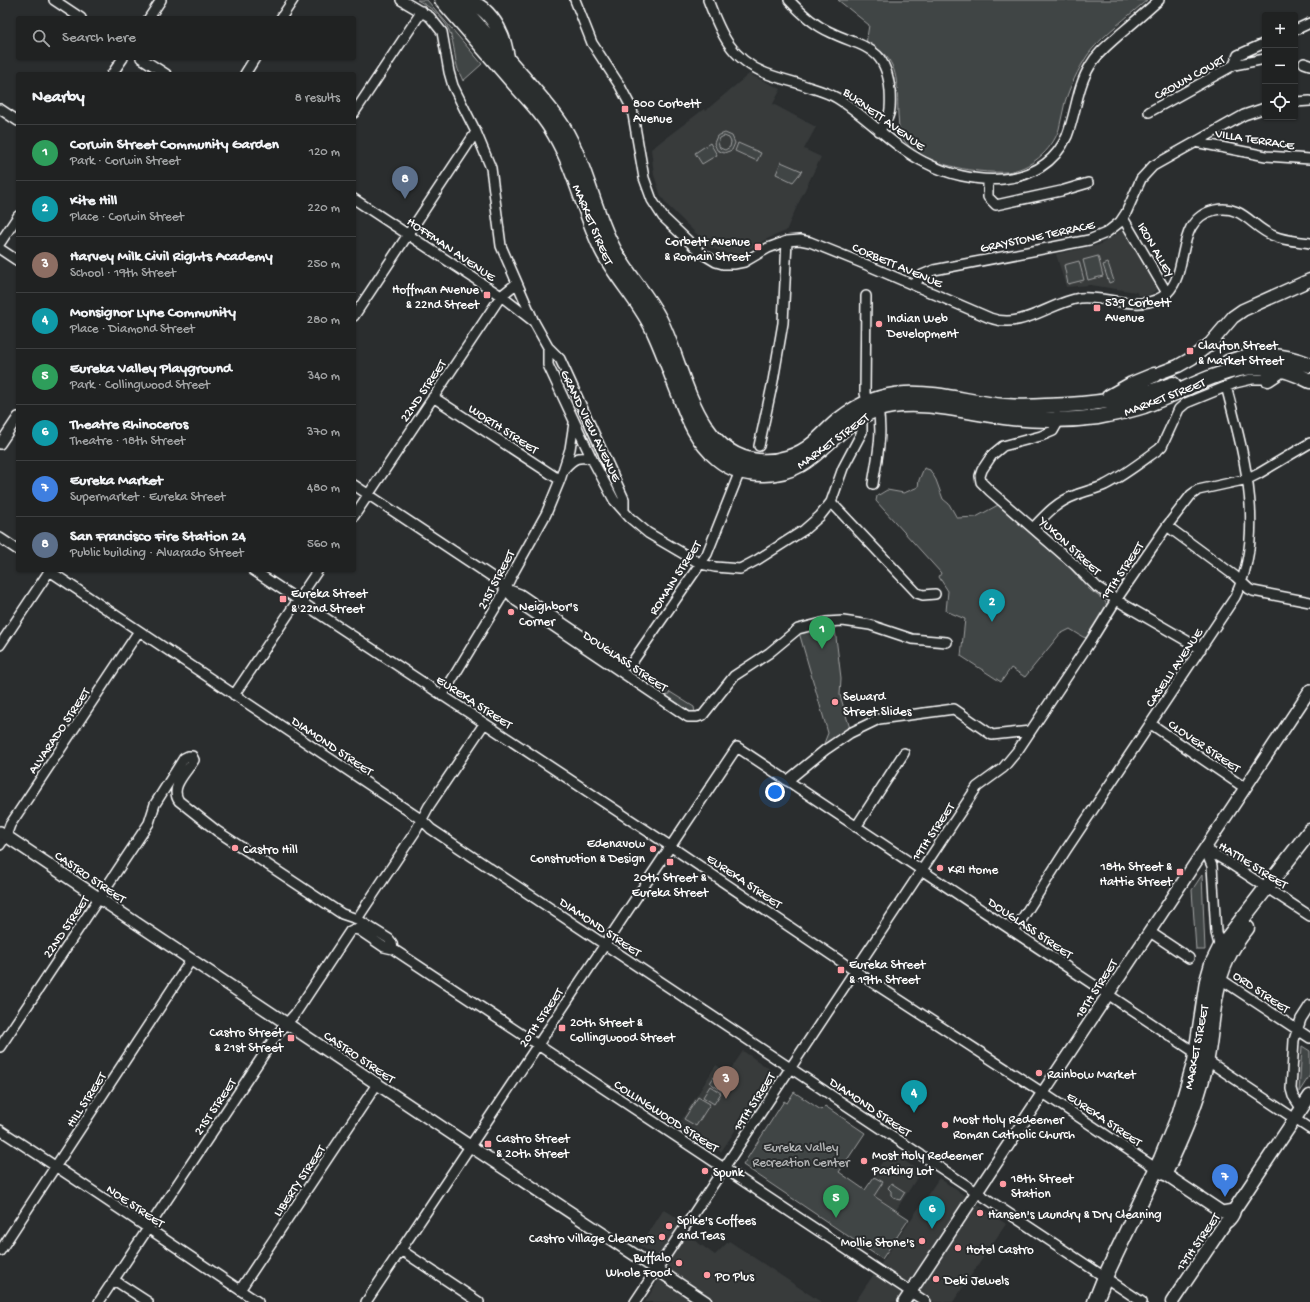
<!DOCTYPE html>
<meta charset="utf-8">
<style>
body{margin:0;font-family:"Gochi Hand",sans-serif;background:#282a2a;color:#f1f3f6}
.controls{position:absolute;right:12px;top:12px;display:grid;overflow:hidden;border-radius:4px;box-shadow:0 1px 3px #0004}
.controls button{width:36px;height:36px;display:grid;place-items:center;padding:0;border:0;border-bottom:1px solid #3d3f40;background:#202222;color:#f1f3f6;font:20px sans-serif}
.you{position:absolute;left:775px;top:792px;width:14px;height:14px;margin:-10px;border:3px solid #fff;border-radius:50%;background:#1a73e8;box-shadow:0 0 0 6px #1a73e833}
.badge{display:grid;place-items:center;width:26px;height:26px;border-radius:50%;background:#8bbbb9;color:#fff;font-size:13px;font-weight:700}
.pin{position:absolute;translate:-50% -33px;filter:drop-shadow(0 1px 2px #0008)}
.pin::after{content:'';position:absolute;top:21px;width:14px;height:12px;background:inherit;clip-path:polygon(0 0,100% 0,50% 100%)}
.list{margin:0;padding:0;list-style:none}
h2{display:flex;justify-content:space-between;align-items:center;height:52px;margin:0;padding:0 16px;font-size:17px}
h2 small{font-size:13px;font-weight:400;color:#a2a4a5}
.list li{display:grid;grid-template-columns:26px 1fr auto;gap:12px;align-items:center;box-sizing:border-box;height:56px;padding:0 16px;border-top:1px solid #3d3f40}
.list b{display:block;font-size:15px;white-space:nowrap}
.list p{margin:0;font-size:13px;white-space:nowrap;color:#a2a4a5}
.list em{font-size:13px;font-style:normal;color:#a2a4a5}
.icon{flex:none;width:22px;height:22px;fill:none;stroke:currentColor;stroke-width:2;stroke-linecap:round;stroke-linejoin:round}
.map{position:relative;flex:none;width:1310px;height:1302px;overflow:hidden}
.search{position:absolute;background:#202222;box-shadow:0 1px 3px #0004;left:16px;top:16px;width:340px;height:44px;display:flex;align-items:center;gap:10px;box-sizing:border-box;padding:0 14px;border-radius:4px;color:#a2a4a5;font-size:15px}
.panel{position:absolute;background:#202222;box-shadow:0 1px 3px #0004;left:16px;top:72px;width:340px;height:500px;border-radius:4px}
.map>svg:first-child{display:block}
</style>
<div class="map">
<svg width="1310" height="1302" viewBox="0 0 1310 1302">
<rect width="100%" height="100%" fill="#2a2d2e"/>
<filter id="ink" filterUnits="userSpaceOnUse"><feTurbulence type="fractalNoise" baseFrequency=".025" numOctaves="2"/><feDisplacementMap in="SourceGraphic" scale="8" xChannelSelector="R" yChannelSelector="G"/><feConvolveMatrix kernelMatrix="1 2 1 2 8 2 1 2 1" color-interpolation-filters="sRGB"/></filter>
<g filter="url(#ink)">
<!-- built -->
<path fill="#373a3b" d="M749,74L781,89L773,104L816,127L804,149L821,157L798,204L786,231L767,239L741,254H729L711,248L668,206L661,196L654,175L651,149L704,109L705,111Z
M1124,229L1161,287L1149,295H1139L1136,292L1090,285L1066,287L1056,254L1099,245Z
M743,1051L774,1072L721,1152L679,1124L716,1065L728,1073Z
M890,1151L921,1172L896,1210L866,1190L876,1173L875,1172Z
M939,1178L1006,1224L953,1302H855Z
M664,1209L683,1222L689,1236L715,1255L729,1241L821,1302H645L668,1265L640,1246Z"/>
<!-- green -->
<path fill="#414445" stroke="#a0a2a2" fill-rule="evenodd" d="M417,0H427L482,64L463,81C461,76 458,71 457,66C453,49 454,33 442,19C436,11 426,5 417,0Z
M838,0H1147C1130,15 1099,38 1087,56C1078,70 1070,86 1065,102C1063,111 1061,120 1059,129C1052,151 1029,170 1006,172C977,174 911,164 900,133C898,128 899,121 898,115C897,94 900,68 883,53C878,49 871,47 866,44L869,25Z
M725,133L732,136L735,143L732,150L724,153L717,150L714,143L717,136ZM724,136L729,138L731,142L730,147L725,150L720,148L718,143L720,138Z
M710,143L717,155L702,164L695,153Z
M738,143L761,153L757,161L735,151Z
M781,162L802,171L793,182L776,174Z
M1098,256L1103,276L1088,280L1083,260Z
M1079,261L1084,280L1068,284L1064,265Z
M1108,263L1114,281L1109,283L1103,265Z
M924,468L930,470L936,480L943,499L949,504L957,518L976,517L998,505L1070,568L1090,590L1104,600L1107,605V609L1088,638L1083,637L1070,629L1060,634L1025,677L1011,668L1001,682L961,656L965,619L946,611L948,591L939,577L941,573L876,501L877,496L887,490L904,493L918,487L919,480Z
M834,621L841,678L840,695L851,732L825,750L823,746L828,733L798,629Z
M639,671L667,690L665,694L636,675Z
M670,692L694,707L695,713L689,711L667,696Z
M1202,875L1205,950H1196L1192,890Z
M1302,1046L1310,1051V1075L1299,1092Z
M718,1071L729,1078L722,1091L710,1083Z
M710,1086L721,1093L714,1104L703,1097Z
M794,1092L821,1110L825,1106L865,1133L839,1172L865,1190L874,1177L883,1182L874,1196L909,1219L882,1259L743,1165L784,1101L787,1103Z
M698,1097L710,1104L696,1126L684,1119Z
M891,1183L905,1192L900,1200L896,1199L891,1195V1191L888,1188Z"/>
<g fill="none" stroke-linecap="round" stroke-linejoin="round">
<!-- minor casing -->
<g stroke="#fff" stroke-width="12">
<path id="minor" d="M54,0L81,18
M401,0L430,17L442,32L449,72L453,86L476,132L491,168L501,246L534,322L548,347L560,359L624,499V511
M575,0L592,43L620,86L632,109L644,178L652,200L663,217L701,253L716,262L723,264H734L744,262L768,248L787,241L800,240L810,242L867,265L990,318C1022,330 1049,303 1080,298C1108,295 1144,315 1168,292C1190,270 1174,219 1215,210C1243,204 1252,228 1274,236C1285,241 1298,241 1310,243
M708,0C720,32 731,59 765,73C775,77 786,80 797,83C810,88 825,91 837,98C868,117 892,146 924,162C969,186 1042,192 1067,136C1076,113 1077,87 1090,66C1097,53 1109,44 1119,35C1133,23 1146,12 1159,0
M789,0C800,12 814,25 830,32C863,48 886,45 890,91C891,110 891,116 879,131
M149,18L161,0
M281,18L293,0
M1295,30L1310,23
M141,58L166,74
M1304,63L1310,65
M1234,65L1238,55L1265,43
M112,74L123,58
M245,74L255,58
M1295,102L1310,101
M0,109L18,121
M1149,112L1234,65L1265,59
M354,113L422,11
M1195,142L1266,156L1310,159
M988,180V197L996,205L1061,191L1088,183
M354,199L501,296L533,321
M1123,218L1167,293
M0,243L18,216
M0,249L18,261
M914,285L922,275L934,270L1089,240L1106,233L1120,222L1126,213L1141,179L1153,166L1244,115L1265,108
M866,296L865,393L867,402
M354,316L476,132
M548,347V365L592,459L614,500L630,518L648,533L701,564L715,567L740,569L757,560L804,530L820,516L831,502L843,468L862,432V416
M433,397L560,480
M1057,416V424L1053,431L1041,436L1003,446L992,455L982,470L980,476L981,482L990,491L1075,565L1097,587L1123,604L1201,649
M0,444L18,417
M759,446L773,381L783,323L787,241
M565,468C574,458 578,456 592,459
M873,484C877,458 883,435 878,409
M354,485L497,580L516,601L688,717H697L703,715L734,676L769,653L798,629L826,622L843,621L870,625L912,639L947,642
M831,502L917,593L923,595L935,594
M354,516L501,296L517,283
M1167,526L1235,576L1249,589L1253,591L1310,602
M1033,528C1047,513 1057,502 1076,495C1086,491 1096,489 1105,485C1125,475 1141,462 1159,449L1162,446L1179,409L1186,403L1235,383L1252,379H1268
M0,538L18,550
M48,570L422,820L431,829L1142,1302
M253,570L670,846L855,971L1043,1093L1157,1169
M507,589L520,594L625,665L631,664L707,554L740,471
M0,645L50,570
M234,695L318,570
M442,696L500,600L512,575L546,514L560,480L570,449L574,423
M1151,724L1245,788
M787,781L825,750L850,733L879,719L954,709L992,735L1030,731
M856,827L904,753
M0,845L6,836L10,825L139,631
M1205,849L1226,861L1310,916
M1205,849L1212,866L1216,933L1220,948
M357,919L415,832L429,806L484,724
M1012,931L1020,922L1066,850L1235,597C1267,532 1243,452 1226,386
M1150,932L1189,958
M1219,978L1310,1038
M0,1047L149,823L155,804L184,758L188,756H192L194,760C187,772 169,787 179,801L217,831L342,914L357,919L389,939L392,943L393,949
M1301,1108L1293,1096L1291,1089L1294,1040L1301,1019L1310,1005
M0,1130C87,1186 172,1245 258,1302
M401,1250L479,1302
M0,1251L191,960
M114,1280L148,1302
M240,1290L377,1084
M99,1302L278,1033L295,1014L350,931L354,929L359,930L384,947L393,949L926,1302
M366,1302L737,747L1310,1129
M635,1302L977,787L1003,768L1018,750L1090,642L1116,600L1167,526L1191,495L1198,490L1248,479L1258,474L1310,443"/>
</g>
<!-- tertiary casing -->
<g stroke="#fff" stroke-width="14">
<path id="tertiary" d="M0,832L461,1140L706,1302
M1159,1170L1222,1212L1234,1210
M904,1302L1310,690"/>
</g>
<!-- secondary casing -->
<g stroke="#fff" stroke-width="15">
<path id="secondary" d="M1146,380L1154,375L1178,366L1192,358L1210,344L1233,317L1243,310L1310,280
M1172,1302L1225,1223C1229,1221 1234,1214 1234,1210L1310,1096"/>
</g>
<!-- primary casing -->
<g stroke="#fff" stroke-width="17">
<path id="primary" d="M442,0C465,27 488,53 511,80C527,98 544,115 555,135C576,171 584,213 602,250C617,280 642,303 655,334C664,354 671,374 679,394C688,419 697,442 718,459C730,469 745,474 761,474C817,476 830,425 876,410C913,397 966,412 1004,417C1035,421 1067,421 1098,417C1113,414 1129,411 1144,406C1202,385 1247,346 1310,381
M456,0C478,25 500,51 522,76C536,93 552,109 563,127C586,165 593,210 613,248C626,274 647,294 660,320C684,367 694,455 758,461C778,463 799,456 814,443C823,435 831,426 840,419C859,404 880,395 905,394C938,392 971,403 1004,406C1018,407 1031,407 1045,406C1088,405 1133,400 1173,384
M459,17C460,11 464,8 469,5C480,0 496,23 500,33C504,40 505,49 507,57
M1228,362C1255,352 1284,354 1310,365
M1268,379L1277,373L1281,369
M1109,397L1132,384L1154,375
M1165,1173C1181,1139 1196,1106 1205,1068C1213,1032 1211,993 1227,959C1232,948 1239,938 1247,928
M1095,1302L1105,1277L1161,1159L1179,1115L1195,1061L1207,981L1212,964L1220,948L1310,831"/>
</g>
<!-- minor -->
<use href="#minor" stroke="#2a2d2e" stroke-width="9"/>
<!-- tertiary -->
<use href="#tertiary" stroke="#2a2d2e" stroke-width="11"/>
<!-- secondary -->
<use href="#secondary" stroke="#2a2d2e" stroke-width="12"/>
<!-- primary -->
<use href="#primary" stroke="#2a2d2e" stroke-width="14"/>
</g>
</g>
<!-- markers -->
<g fill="#ff9aa2" stroke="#2a2d2e" stroke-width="1.5">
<rect x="621" y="105" width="8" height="8" rx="2"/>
<rect x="754" y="243" width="8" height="8" rx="2"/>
<rect x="483" y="291" width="8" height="8" rx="2"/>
<rect x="1093" y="304" width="8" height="8" rx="2"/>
<circle cx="879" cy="324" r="4"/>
<rect x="1186" y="347" width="8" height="8" rx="2"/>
<rect x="279" y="595" width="8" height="8" rx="2"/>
<circle cx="511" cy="612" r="4"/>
<circle cx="835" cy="702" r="4"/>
<circle cx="235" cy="848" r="4"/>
<circle cx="653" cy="849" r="4"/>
<rect x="666" y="858" width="8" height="8" rx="2"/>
<circle cx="940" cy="868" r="4"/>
<rect x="1176" y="868" width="8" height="8" rx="2"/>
<rect x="837" y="966" width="8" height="8" rx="2"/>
<rect x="558" y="1024" width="8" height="8" rx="2"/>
<rect x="287" y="1034" width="8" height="8" rx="2"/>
<circle cx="1039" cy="1073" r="4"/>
<circle cx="945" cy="1125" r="4"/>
<rect x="484" y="1140" width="8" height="8" rx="2"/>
<circle cx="864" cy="1161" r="4"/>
<circle cx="705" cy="1171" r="4"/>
<circle cx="1003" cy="1184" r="4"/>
<circle cx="980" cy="1213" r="4"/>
<circle cx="669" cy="1226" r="4"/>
<circle cx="662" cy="1237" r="4"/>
<circle cx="922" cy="1241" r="4"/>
<circle cx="958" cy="1248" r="4"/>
<circle cx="679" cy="1263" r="4"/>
<circle cx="707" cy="1275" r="4"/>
<circle cx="936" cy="1279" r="4"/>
</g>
<g text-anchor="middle" stroke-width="4" stroke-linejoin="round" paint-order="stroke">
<!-- street labels -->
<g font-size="13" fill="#fff" stroke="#2a2d2e">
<text transform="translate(1189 76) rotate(-29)" y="5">CROWN COURT</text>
<text transform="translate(885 118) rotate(36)" y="5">BURNETT AVENUE</text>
<text transform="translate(1255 138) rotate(9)" y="5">VILLA TERRACE</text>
<text transform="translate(594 224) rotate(67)" y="5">MARKET STREET</text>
<text transform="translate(1037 235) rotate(-12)" y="5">GRAYSTONE TERRACE</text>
<text transform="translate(452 248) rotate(34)" y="5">HOFFMAN AVENUE</text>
<text transform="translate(1157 249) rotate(60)" y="5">IRON ALLEY</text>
<text transform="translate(898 264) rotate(23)" y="5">CORBETT AVENUE</text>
<text transform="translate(422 390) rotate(-56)" y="5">22ND STREET</text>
<text transform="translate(1164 396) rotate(-21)" y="5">MARKET STREET</text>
<text transform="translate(592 425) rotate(64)" y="5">GRAND VIEW AVENUE</text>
<text transform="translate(504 428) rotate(33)" y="5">WORTH STREET</text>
<text transform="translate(832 440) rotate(-36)" y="5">MARKET STREET</text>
<text transform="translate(1071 545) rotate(43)" y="5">YUKON STREET</text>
<text transform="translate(1121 570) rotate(-56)" y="5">19TH STREET</text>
<text transform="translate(674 577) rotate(-57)" y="5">ROMAIN STREET</text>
<text transform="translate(495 579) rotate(-62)" y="5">21ST STREET</text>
<text transform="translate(626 660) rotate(34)" y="5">DOUGLASS STREET</text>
<text transform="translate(1173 667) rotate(-56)" y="5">CASELLI AVENUE</text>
<text transform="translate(475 701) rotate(33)" y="5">EUREKA STREET</text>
<text transform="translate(58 730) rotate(-56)" y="5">ALVARADO STREET</text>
<text transform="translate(333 745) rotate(34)" y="5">DIAMOND STREET</text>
<text transform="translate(1205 745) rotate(34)" y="5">CLOVER STREET</text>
<text transform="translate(932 831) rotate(-56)" y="5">19TH STREET</text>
<text transform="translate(1254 864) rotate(32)" y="5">HATTIE STREET</text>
<text transform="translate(91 876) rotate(34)" y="5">CASTRO STREET</text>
<text transform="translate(745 880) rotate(34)" y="5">EUREKA STREET</text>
<text transform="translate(65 926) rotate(-56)" y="5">22ND STREET</text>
<text transform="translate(601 926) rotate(34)" y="5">DIAMOND STREET</text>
<text transform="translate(1031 927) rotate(34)" y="5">DOUGLASS STREET</text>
<text transform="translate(1095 988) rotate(-57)" y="5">18TH STREET</text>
<text transform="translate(1262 991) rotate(34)" y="5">ORD STREET</text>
<text transform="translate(540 1017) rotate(-56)" y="5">20TH STREET</text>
<text transform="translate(1195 1047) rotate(-79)" y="5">MARKET STREET</text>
<text transform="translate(360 1056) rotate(34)" y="5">CASTRO STREET</text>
<text transform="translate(85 1099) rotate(-57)" y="5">HILL STREET</text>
<text transform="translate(753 1101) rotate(-57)" y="5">19TH STREET</text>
<text transform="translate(214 1106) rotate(-56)" y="5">21ST STREET</text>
<text transform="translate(871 1106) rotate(34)" y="5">DIAMOND STREET</text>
<text transform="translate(667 1115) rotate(33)" y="5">COLLINGWOOD STREET</text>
<text transform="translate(1105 1118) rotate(34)" y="5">EUREKA STREET</text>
<text transform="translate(298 1180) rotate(-56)" y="5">LIBERTY STREET</text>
<text transform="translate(136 1205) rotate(34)" y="5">NOE STREET</text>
<text transform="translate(1197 1241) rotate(-55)" y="5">17TH STREET</text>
</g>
<!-- poi labels -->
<g font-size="13" fill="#fff" stroke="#2a2d2e" text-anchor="start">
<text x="633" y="107">800 Corbett<tspan x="633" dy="15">Avenue</tspan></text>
<text x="750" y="245" text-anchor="end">Corbett Avenue<tspan x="750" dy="15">&amp; Romain Street</tspan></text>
<text x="479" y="293" text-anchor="end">Hoffman Avenue<tspan x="479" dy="15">&amp; 22nd Street</tspan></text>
<text x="1105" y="306">539 Corbett<tspan x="1105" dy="15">Avenue</tspan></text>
<text x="887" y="322">Indian Web<tspan x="887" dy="15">Development</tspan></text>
<text x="1198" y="349">Clayton Street<tspan x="1198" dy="15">&amp; Market Street</tspan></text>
<text x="291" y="597">Eureka Street<tspan x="291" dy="15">&amp; 22nd Street</tspan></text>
<text x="519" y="610">Neighbor's<tspan x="519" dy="15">Corner</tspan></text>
<text x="843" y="700">Seward<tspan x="843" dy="15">Street Slides</tspan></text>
<text x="645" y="847" text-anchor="end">Edenavow<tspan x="645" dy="15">Construction &amp; Design</tspan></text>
<text x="243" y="853">Castro Hill</text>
<text x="1172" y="870" text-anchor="end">18th Street &amp;<tspan x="1172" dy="15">Hattie Street</tspan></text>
<text x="948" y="873">KRI Home</text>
<text x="670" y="881" text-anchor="middle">20th Street &amp;<tspan x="670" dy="15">Eureka Street</tspan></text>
<text x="849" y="968">Eureka Street<tspan x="849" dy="15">&amp; 19th Street</tspan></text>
<text x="570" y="1026">20th Street &amp;<tspan x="570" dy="15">Collingwood Street</tspan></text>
<text x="283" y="1036" text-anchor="end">Castro Street<tspan x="283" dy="15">&amp; 21st Street</tspan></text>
<text x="1047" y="1078">Rainbow Market</text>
<text x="953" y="1123">Most Holy Redeemer<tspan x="953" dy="15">Roman Catholic Church</tspan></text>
<text x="496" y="1142">Castro Street<tspan x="496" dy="15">&amp; 20th Street</tspan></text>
<text x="872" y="1159">Most Holy Redeemer<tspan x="872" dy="15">Parking Lot</tspan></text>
<text x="713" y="1176">Spunk</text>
<text x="1011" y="1182">18th Street<tspan x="1011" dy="15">Station</tspan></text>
<text x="988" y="1218">Hansen's Laundry &amp; Dry Cleaning</text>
<text x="677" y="1224">Spike's Coffees<tspan x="677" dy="15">and Teas</tspan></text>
<text x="654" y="1242" text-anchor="end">Castro Village Cleaners</text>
<text x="914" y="1246" text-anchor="end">Mollie Stone's</text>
<text x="966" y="1253">Hotel Castro</text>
<text x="671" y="1261" text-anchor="end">Buffalo<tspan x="671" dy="15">Whole Food</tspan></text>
<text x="715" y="1280">PO Plus</text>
<text x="944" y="1284">Deki Jewels</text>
</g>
<!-- park labels -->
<g font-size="13" fill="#b3b4b5" stroke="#2a2d2e">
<text x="801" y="1151">Eureka Valley<tspan x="801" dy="15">Recreation Center</tspan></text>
</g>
</g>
</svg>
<div class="controls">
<button>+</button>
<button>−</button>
<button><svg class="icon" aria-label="locate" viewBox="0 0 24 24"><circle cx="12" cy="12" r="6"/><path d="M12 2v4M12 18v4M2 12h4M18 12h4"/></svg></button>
</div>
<div class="you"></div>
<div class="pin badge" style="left:822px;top:649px;background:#2e9e5b">1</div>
<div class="pin badge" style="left:992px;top:622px;background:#0f9aa8">2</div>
<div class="pin badge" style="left:726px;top:1099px;background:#8d6e63">3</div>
<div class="pin badge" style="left:914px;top:1113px;background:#0f9aa8">4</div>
<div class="pin badge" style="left:836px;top:1218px;background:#2e9e5b">5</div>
<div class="pin badge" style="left:932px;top:1229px;background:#0f9aa8">6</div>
<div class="pin badge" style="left:1225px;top:1197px;background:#3f7fe0">7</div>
<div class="pin badge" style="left:405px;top:199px;background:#5c6f8a">8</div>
<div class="search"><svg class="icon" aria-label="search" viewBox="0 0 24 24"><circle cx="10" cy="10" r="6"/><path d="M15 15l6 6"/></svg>Search here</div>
<section class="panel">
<h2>Nearby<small>8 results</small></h2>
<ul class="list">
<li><span class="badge" style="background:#2e9e5b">1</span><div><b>Corwin Street Community Garden</b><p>Park · Corwin Street</p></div><em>120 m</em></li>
<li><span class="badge" style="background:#0f9aa8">2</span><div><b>Kite Hill</b><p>Place · Corwin Street</p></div><em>220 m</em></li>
<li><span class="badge" style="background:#8d6e63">3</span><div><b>Harvey Milk Civil Rights Academy</b><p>School · 19th Street</p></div><em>250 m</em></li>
<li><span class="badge" style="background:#0f9aa8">4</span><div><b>Monsignor Lyne Community</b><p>Place · Diamond Street</p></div><em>280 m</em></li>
<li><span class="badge" style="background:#2e9e5b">5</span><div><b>Eureka Valley Playground</b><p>Park · Collingwood Street</p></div><em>340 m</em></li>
<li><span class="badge" style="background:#0f9aa8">6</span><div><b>Theatre Rhinoceros</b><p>Theatre · 18th Street</p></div><em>370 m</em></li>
<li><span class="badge" style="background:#3f7fe0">7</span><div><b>Eureka Market</b><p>Supermarket · Eureka Street</p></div><em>480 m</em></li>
<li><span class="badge" style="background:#5c6f8a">8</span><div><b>San Francisco Fire Station 24</b><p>Public building · Alvarado Street</p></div><em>560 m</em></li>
</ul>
</section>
</div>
